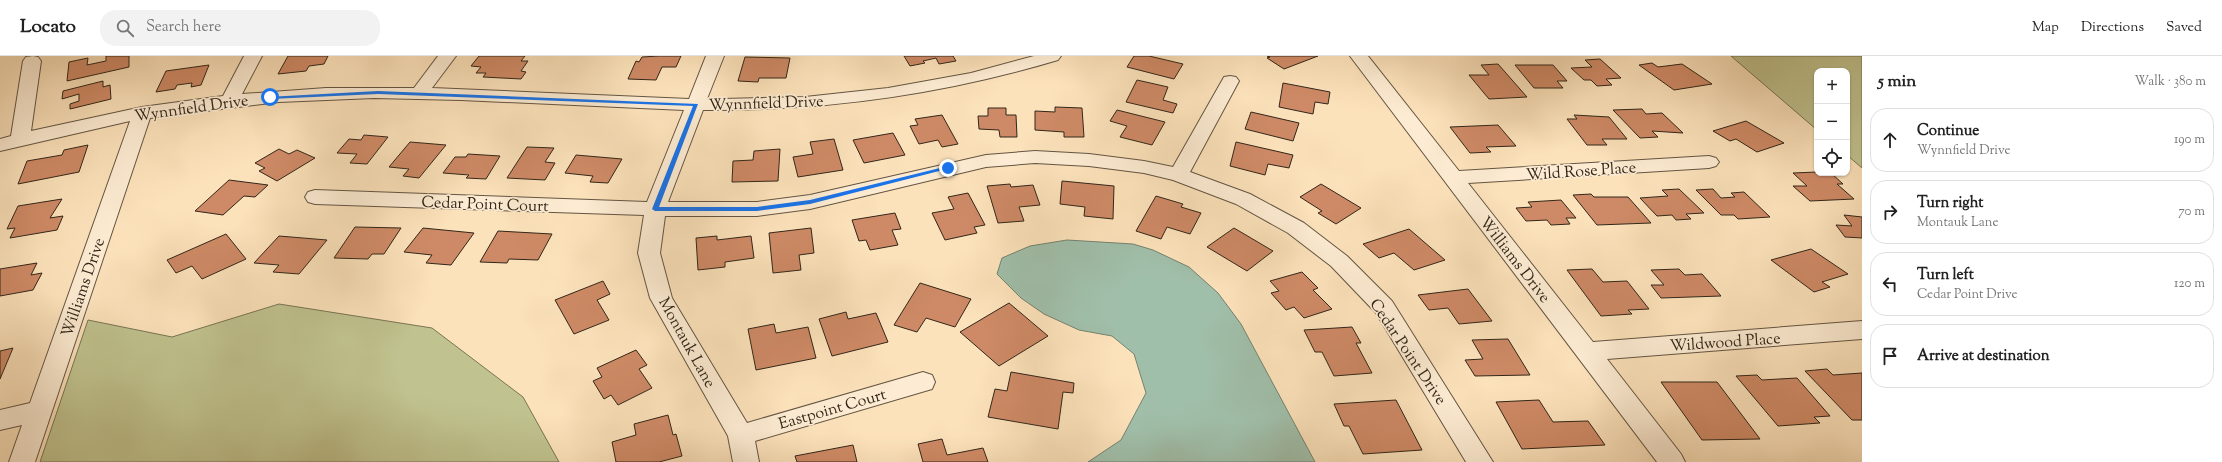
<!DOCTYPE html>
<meta charset="utf-8">
<style>
body{margin:0;font-family:"Sorts Mill Goudy",serif;background:#f2f2f2;color:#222}
.controls{position:absolute;right:12px;top:12px;display:grid;overflow:hidden;border-radius:8px;box-shadow:0 1px 3px #0004}
.controls button{width:36px;height:36px;display:grid;place-items:center;padding:0;border:0;border-bottom:1px solid #e0e0e0;background:#fff;color:#222;font:20px sans-serif}
.stop{position:absolute;width:12px;height:12px;margin:-9px;border:3px solid #1a73e8;border-radius:50%;background:#fff}
.stop.end{background:#1a73e8;border-color:#fff;box-shadow:0 1px 4px #0008}
.list{margin:0;padding:0;list-style:none}
h2{display:flex;justify-content:space-between;align-items:center;height:52px;margin:0;padding:0 16px;font-size:17px}
h2 small{font-size:13px;font-weight:400;color:#767676}
.list li{display:grid;grid-template-columns:26px 1fr auto;gap:12px;align-items:center;box-sizing:border-box;height:64px;margin:0 8px 8px;padding:0 8px;border:1px solid #e0e0e0;border-radius:16px}
.list b{display:block;font-size:15px;white-space:nowrap}
.list p{margin:0;font-size:13px;white-space:nowrap;color:#767676}
.list em{font-size:13px;font-style:normal;color:#767676}
.icon{flex:none;width:22px;height:22px;fill:none;stroke:currentColor;stroke-width:2;stroke-linecap:round;stroke-linejoin:round}
.map{position:relative;flex:none;width:1862px;height:406px;overflow:hidden}
header{display:flex;align-items:center;gap:24px;box-sizing:border-box;height:56px;padding:0 20px;background:#fff;border-bottom:1px solid #e0e0e0}
header strong{font-size:19px}
nav{display:flex;gap:22px;margin-inline-start:auto;font-size:14px}
.search{width:280px;height:36px;background:#f2f2f2;display:flex;align-items:center;gap:10px;box-sizing:border-box;padding:0 14px;border-radius:16px;color:#767676;font-size:15px}
main{display:flex}
aside{flex:1;background:#fff}
.map>svg:first-child{display:block}
</style>
<header>
<strong>Locato</strong>
<div class="search"><svg class="icon" aria-label="search" viewBox="0 0 24 24"><circle cx="10" cy="10" r="6"/><path d="M15 15l6 6"/></svg>Search here</div>
<nav><a>Map</a><a>Directions</a><a>Saved</a></nav>
</header>
<main>
<div class="map">
<svg width="1862" height="406" viewBox="0 0 1862 406">
<rect width="100%" height="100%" fill="#fce2bb"/>
<filter id="stains"><feTurbulence type="fractalNoise" baseFrequency=".005" numOctaves="4"/><feColorMatrix values="0 0 0 0 .2 0 0 0 0 .09 0 0 0 0 .02 0 0 0 .5 -.17"/></filter>
<radialGradient id="worn" r=".72"><stop offset=".6" stop-color="#630" stop-opacity="0"/><stop offset="1" stop-color="#630" stop-opacity=".3"/></radialGradient>
<!-- green -->
<path fill="#c0c38f" stroke="#787454" d="M1731,0H1862V112L1847,99V15H1817V74Z
M279,248L432,272L523,341L559,406H40L88,264L172,281Z"/>
<!-- water -->
<path fill="#a0bfaa" stroke="#748270" d="M1067,184L1133,188L1153,194L1189,211L1218,237L1241,268L1315,406H1088L1121,384L1146,337L1134,298L1112,280L1079,274L1044,258L1021,242L997,218L1002,202L1030,190Z"/>
<!-- building -->
<path fill="#ce8a66" stroke="#312619" d="M106,0H129V11L67,25L69,6L88,2L87,9L106,5Z
M288,0H328L324,8L309,10L306,15L278,18Z
M479,0H525L521,5H528L521,15L526,16L521,23L483,21L486,17H476L481,11L471,10Z
M659,0H681L676,11H662L656,24L628,23L636,5L639,6L642,1Z
M904,0H953L956,5L939,8L936,2L923,5L925,7L910,10Z
M1134,0H1149L1183,8L1174,23L1127,11Z
M1267,0H1318L1284,13L1267,2L1270,1Z
M745,1L790,2L786,22H759L758,26L738,25Z
M1600,3L1621,22L1606,23L1612,29L1597,30L1591,24H1584L1571,12L1592,11L1585,4Z
M1652,7L1658,11L1682,8L1712,28L1674,34L1639,9Z
M1498,8L1527,41L1489,43L1469,19H1489L1481,9Z
M209,9L201,29L191,31L192,27L177,29L175,33L156,36L166,15Z
M1515,9H1553L1567,25H1557L1563,32H1534Z
M1137,24L1168,31L1163,44L1177,48L1173,57L1126,46Z
M103,25V31L110,29L111,43L70,53V48L79,45V38L62,43L63,35Z
M1283,27L1330,36L1328,48L1315,46L1313,58L1279,51Z
M1055,51L1082,52L1084,81H1064V76L1035,74V55L1055,56Z
M988,52H1006V59H1016L1017,81H1000L999,74L979,73L978,60H988Z
M1642,53L1646,58L1662,57L1683,77L1652,75L1658,81L1640,82L1613,54Z
M1117,54L1165,66L1152,89L1120,81L1127,70L1110,65Z
M1251,56L1299,67L1293,85L1245,73Z
M942,59L958,88L942,91L938,84L919,88L910,70L918,69L915,63Z
M1574,59L1609,61L1627,83H1602L1607,89H1587L1567,63H1577Z
M1746,65L1784,87L1757,96L1736,83L1730,85L1713,75Z
M1498,69L1516,90L1486,91L1491,96L1470,97L1450,71Z
M893,77L905,99L864,107L853,84Z
M364,79L388,81L367,108L350,107L357,98L337,97L349,83L361,84Z
M834,83L843,114L798,121L793,101L813,98L810,86Z
M410,86L446,89L419,122L403,120L409,113L389,111Z
M1236,86L1293,99L1289,112L1268,108L1265,119L1230,110Z
M88,89L79,116L18,128L27,105L62,99L64,94Z
M527,91L554,92L545,106L555,107L545,124L507,122Z
M279,93L289,98L297,94L315,102L277,125L259,115L265,112L255,107Z
M780,93L778,125L732,126L733,105L753,104L754,95Z
M468,98L500,100L486,123L466,122L469,119L443,117L455,101H466Z
M576,99L622,103L608,127L590,126L593,120L565,117Z
M1817,116L1831,117L1843,128H1837L1854,143L1810,145L1793,130H1807L1793,117Z
M229,124L268,129L255,141L244,140L223,159L195,155Z
M1062,125L1114,130L1113,163L1084,160L1085,151L1060,148Z
M1010,128L1011,131L1033,129L1040,149L1019,151L1024,165L998,167L987,130Z
M1321,128L1361,152L1336,168L1318,157L1322,155L1300,141Z
M1679,133L1704,157L1686,158L1691,163L1676,164L1672,159L1657,160L1640,142L1668,140L1662,134Z
M1713,133L1721,142L1735,141L1731,137L1744,136L1770,161L1738,163L1734,159H1721L1696,134Z
M968,137L985,169L974,171L977,177L945,184L932,157L954,153L948,141Z
M1591,138L1594,141H1628L1651,167L1597,169L1573,139Z
M1156,140L1183,148L1181,151L1201,157L1190,178L1167,171L1161,183L1136,175Z
M62,143L50,162L63,160L57,174L10,182L15,172L7,173L18,150Z
M1561,144L1576,162H1566L1570,168L1551,169L1547,164L1526,165L1516,152L1532,151L1528,146Z
M895,157L901,173L892,174L898,189L870,194L866,184L859,185L852,164Z
M1844,159L1862,161V182L1845,181L1836,169L1852,170Z
M355,171L401,172L384,198H372L368,203L334,202Z
M423,172L474,177L451,209L426,207L432,199L404,196Z
M811,172L814,197L799,199L801,214L773,217L769,177Z
M1234,172L1273,195L1247,215L1207,191Z
M1409,173L1445,204L1414,214L1394,197L1379,202L1363,188Z
M498,175L552,178L538,204L509,203L507,207L480,206Z
M226,178L246,203L202,223L192,210L176,217L167,204Z
M279,180L327,184L299,218L273,216L279,209L254,207Z
M717,180V184L751,180L754,202L725,206V211L698,214L696,182Z
M1811,193L1848,218L1822,226L1830,231L1814,236L1771,204Z
M37,207L31,219L42,217L33,234L0,240V213Z
M1592,213L1603,226L1627,225L1649,253L1628,254L1632,258L1601,260L1567,214Z
M1679,213L1685,219L1702,218L1721,240L1661,242L1651,229H1664L1651,214Z
M1302,216L1318,232L1313,234L1332,253L1304,262L1294,251L1286,254L1271,237L1279,235L1270,225Z
M603,225L610,238L597,244L609,264L574,278L555,244Z
M920,227L971,243L955,271L926,262L917,276L894,269Z
M1468,233L1492,265L1459,268L1448,252L1429,254L1418,239Z
M1009,247L1048,280L999,310L960,276Z
M846,256L848,263L876,257L888,286L832,300L819,263Z
M774,268L776,277L808,271L816,302L756,314L748,273Z
M1352,271L1361,287H1356L1372,317L1334,320L1322,296H1315L1304,274Z
M1508,283L1530,319L1475,320L1465,304L1483,303L1472,284Z
M13,292L0,323V295Z
M636,294L647,309L639,313L652,332L618,349L611,339L604,343L593,325L602,321L597,312Z
M1827,313L1833,319L1862,317V364H1852L1805,315Z
M1011,316L1074,327L1073,337L1063,336L1058,373L988,361L995,333L1007,335Z
M1757,319L1762,324L1797,322L1830,360L1814,361L1820,367L1778,370L1736,320Z
M1661,326H1717L1760,383L1702,384Z
M1396,344L1422,394L1363,398L1349,370H1344L1334,348Z
M1539,344L1553,366L1588,365L1605,389L1522,393L1496,346Z
M668,359L673,379L676,378L682,400L659,406H616L612,386L636,379L634,368Z
M942,383L947,399L983,392L988,406H923L918,388Z
M853,389L857,406H797L795,400Z"/>
<g fill="none" stroke-linecap="round" stroke-linejoin="round">
<!-- minor casing -->
<g stroke="#645542" stroke-width="2">
<path id="minor" d="M33,0L38,1L41,5L31,75L142,51L223,40L244,0H262L242,38L326,32H414L438,0H456L432,32L689,43L706,0H724L707,43H721L805,41L888,32L971,17L1034,0H1061L1058,4C942,39 824,55 703,54L668,146H757L810,139L986,99L1035,95L1089,98L1144,105L1173,111L1224,21L1230,20L1236,21L1239,25L1190,116L1250,138L1304,167L1347,200L1392,245L1493,406H1466L1376,257L1331,210L1288,177L1236,148L1173,124L1144,117L1089,110L1035,107L986,111L810,153L757,160H665L660,197L672,242L747,367L923,316L932,319L935,326L932,333L755,385L759,406H733L728,380L650,242L638,197L644,159L315,148L308,146L305,141L308,136L315,134L647,146L684,54L461,44L374,42L279,46L150,62L35,406H9L22,369L0,374V354L30,347L130,65L0,95V83L11,80L23,5L26,1Z
M1350,0H1368L1459,115L1709,100L1716,102L1719,106L1716,110L1709,112L1468,127L1593,286L1862,265V283L1607,303L1681,398L1685,406H1657Z"/>
</g>
<!-- minor -->
<use href="#minor" fill="#fdecd3" fill-rule="evenodd"/>
</g>
<!-- route -->
<path fill="#1a73e8" d="M378,35L698,48L659,151H757L810,144L948,110L951,112L810,148L757,155H655L652,153L693,50L378,38L270,43L267,41Z"/>
<g text-anchor="middle" stroke-width="3.5" stroke-linejoin="round" paint-order="stroke">
<!-- street labels -->
<g font-size="16" fill="#312619" stroke="#fdecd3">
<text transform="translate(766 46) rotate(-2)" y="6">Wynnfield Drive</text>
<text transform="translate(191 51) rotate(-8)" y="6">Wynnfield Drive</text>
<text transform="translate(1581 114) rotate(-4)" y="6">Wild Rose Place</text>
<text transform="translate(485 147) rotate(2)" y="6">Cedar Point Court</text>
<text transform="translate(1516 203) rotate(52)" y="6">Williams Drive</text>
<text transform="translate(82 231) rotate(-71)" y="6">Williams Drive</text>
<text transform="translate(1725 285) rotate(-4)" y="6">Wildwood Place</text>
<text transform="translate(688 286) rotate(61)" y="6">Montauk Lane</text>
<text transform="translate(1409 295) rotate(56)" y="6">Cedar Point Drive</text>
<text transform="translate(832 352) rotate(-16)" y="6">Eastpoint Court</text>
</g>
</g>
<rect width="100%" height="100%" filter="url(#stains)"/>
<rect width="100%" height="100%" fill="url(#worn)"/>
</svg>
<div class="controls">
<button>+</button>
<button>−</button>
<button><svg class="icon" aria-label="locate" viewBox="0 0 24 24"><circle cx="12" cy="12" r="6"/><path d="M12 2v4M12 18v4M2 12h4M18 12h4"/></svg></button>
</div>
<div class="stop" style="left:270px;top:41px"></div>
<div class="stop end" style="left:948px;top:112px"></div>
</div>
<aside>
<h2>5 min<small>Walk · 380 m</small></h2>
<ul class="list">
<li><svg class="icon" aria-label="ahead" viewBox="0 0 24 24"><path d="M12 20V5M6 11l6-6 6 6"/></svg><div><b>Continue</b><p>Wynnfield Drive</p></div><em>190 m</em></li>
<li><svg class="icon" aria-label="right" viewBox="0 0 24 24"><path d="M7 20v-9h11M14 6l5 5-5 5"/></svg><div><b>Turn right</b><p>Montauk Lane</p></div><em>70 m</em></li>
<li><svg class="icon" aria-label="left" viewBox="0 0 24 24"><path d="M17 20v-9H6M10 6l-5 5 5 5"/></svg><div><b>Turn left</b><p>Cedar Point Drive</p></div><em>120 m</em></li>
<li><svg class="icon" aria-label="arrive" viewBox="0 0 24 24"><path d="M6 21V4h12l-3 4 3 4H6"/></svg><div><b>Arrive at destination</b></div></li>
</ul>
</aside>
</main>
